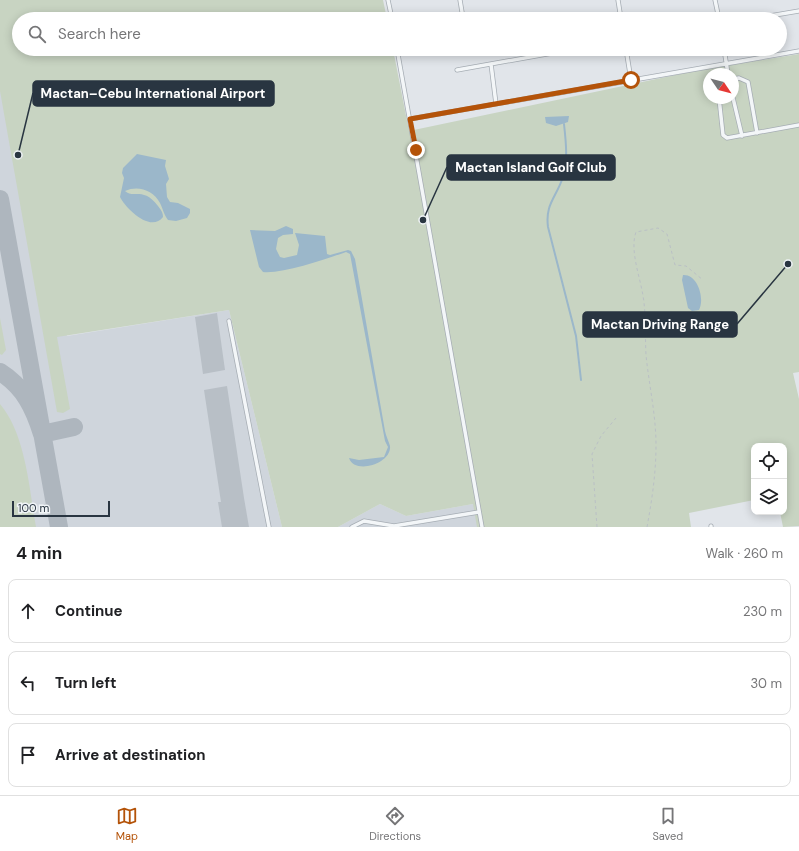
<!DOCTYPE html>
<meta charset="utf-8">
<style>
body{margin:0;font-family:"DM Sans",sans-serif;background:#f2f2f2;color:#202124}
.controls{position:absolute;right:12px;bottom:12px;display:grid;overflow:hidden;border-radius:8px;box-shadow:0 2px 10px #0003}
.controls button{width:36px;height:36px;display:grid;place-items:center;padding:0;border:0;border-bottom:1px solid #e0e0e0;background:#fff;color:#202124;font:20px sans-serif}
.compass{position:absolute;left:703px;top:68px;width:36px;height:36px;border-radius:50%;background:#fff;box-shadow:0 2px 10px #0003;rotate:125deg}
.scale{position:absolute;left:12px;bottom:10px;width:98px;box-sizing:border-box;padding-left:4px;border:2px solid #293541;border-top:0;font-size:11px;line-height:14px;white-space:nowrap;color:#293541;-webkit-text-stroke:3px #f0f4f7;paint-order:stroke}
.stop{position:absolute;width:12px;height:12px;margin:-9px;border:3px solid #b45309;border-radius:50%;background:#fff}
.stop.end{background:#b45309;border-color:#fff;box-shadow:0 1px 4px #0008}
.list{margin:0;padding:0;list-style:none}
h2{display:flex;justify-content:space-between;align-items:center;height:52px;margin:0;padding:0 16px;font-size:17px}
h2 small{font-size:13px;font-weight:400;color:#757577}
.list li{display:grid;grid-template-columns:26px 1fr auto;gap:12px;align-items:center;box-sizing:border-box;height:64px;margin:0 8px 8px;padding:0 8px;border:1px solid #e0e0e0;border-radius:8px}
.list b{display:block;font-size:15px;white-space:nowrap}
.list em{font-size:13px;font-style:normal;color:#757577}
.icon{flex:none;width:22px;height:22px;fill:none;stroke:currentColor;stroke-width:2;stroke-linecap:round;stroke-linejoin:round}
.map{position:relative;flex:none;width:799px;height:527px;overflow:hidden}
.search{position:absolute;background:#fff;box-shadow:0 2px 10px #0003;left:12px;right:12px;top:12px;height:44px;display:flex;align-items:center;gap:10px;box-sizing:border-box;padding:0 14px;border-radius:22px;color:#757577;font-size:15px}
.sheet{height:268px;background:#fff}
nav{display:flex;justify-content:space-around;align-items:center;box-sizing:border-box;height:56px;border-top:1px solid #e0e0e0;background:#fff;font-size:11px;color:#757577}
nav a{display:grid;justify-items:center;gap:2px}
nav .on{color:#b45309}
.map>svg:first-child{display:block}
</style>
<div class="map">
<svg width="799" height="527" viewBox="0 0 799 527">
<rect width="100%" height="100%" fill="#e1e5ea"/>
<!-- built -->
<path fill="#cfd5dc" d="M0,0H8L67,336L229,310L282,527H0Z
M380,504L406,516L473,504L493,527H338Z"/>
<!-- green -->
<path fill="#c8d4c2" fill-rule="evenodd" d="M0,0H383L387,19H19V49H393L409,131L699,70L799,54V372L793,373L799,399V526L783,527L780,512H784V446H754V500L689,513L691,527H477L473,504L406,516L380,504L338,527H282L229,310L57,337L70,409L63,413L57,412L0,91ZM709,74H733V98H709Z
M0,318L6,350L2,355L0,354Z
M0,404C26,435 29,488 36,527H0Z"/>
<!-- water -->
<path fill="#9bb7ca" d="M569,116L568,122L556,126L546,123L545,117Z
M137,154L166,160L165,166L169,179L166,184L167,197L170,202L178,203L190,209V213L187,218L176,221L168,220C164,215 163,209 160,203C153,190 138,185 125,191C133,199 143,186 158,206C161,210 163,212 163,217C151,233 126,209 120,197L124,178L122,173L123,168Z
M286,226L293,229V234L283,235L278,238L276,249L280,257L284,258L297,255L299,245L295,233L325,236L327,254L330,255L348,250L351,251L355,259L385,431C386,436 389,442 390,446C392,464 354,475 349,458L359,460L384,457L388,447L385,441L350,254L346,252C326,259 283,274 263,272L259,267L250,230L275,231Z
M683,275C698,274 705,299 699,310L692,311L688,308L682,280Z"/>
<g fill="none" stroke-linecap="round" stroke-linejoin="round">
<!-- stream -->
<path stroke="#9bb7ca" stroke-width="2" d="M564,124C566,142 568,160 563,177C556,198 545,204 548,227L576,336L581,380"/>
<!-- taxiway -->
<path stroke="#aeb6be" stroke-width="18" d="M0,199L59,527
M0,372C24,387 34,408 42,434L74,427"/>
</g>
<!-- building -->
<path fill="#b8bfc6" d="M217,313L225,370L203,374L195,317Z
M227,386L244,498L249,527H222L218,502H221L204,390Z"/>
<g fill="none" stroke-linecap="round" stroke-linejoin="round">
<!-- service casing -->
<g stroke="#a6adb4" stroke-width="5">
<path id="service" d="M388,0L392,19
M618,0L621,19
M715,0L719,19
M459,19L463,18L460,0
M751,19L799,11
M397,49L482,527
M626,49L631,80
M724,49L728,74
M491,64L496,104
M457,70L575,49
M733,79L739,78L748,82L757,133
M719,98L723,135L727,138L799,125
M733,98L742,136
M410,119L799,51
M229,321L269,527
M711,526V527
M352,527L364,521L394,526L479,512"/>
</g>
<!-- path -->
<path stroke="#bac0c5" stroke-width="1" stroke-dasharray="3 3" stroke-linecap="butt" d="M597,527L592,454L601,436L616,418
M647,527C652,500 656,473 656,445C656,415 649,385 646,355C645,337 646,320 644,303C642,281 629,252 636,232L658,228L667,234L675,265L686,266L703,280"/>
<!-- service -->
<use href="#service" stroke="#f3f6f8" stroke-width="3.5"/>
</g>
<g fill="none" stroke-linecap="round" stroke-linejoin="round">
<!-- route -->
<path stroke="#b45309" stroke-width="5" d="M416,150L410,119L631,80"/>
</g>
<!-- callouts -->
<path fill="none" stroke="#293541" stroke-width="1.5" d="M18 155L33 93M423 220L447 167M788 264L737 324"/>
<g fill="#293541" stroke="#f0f4f7" stroke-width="1.5">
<circle cx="18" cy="155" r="4"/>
<circle cx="423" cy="220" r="4"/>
<circle cx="788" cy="264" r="4"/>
</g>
<g fill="#293541" stroke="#293541" stroke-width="1.5">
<rect x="33" y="81" width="241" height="25" rx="4"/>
<rect x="447" y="155" width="168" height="25" rx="4"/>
<rect x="583" y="312" width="154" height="25" rx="4"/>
</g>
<g font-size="13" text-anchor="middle" font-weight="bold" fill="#fff">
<text x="153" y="98">Mactan–Cebu International Airport</text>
<text x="531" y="172">Mactan Island Golf Club</text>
<text x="660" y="329">Mactan Driving Range</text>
</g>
</svg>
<div class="controls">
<button><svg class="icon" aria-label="locate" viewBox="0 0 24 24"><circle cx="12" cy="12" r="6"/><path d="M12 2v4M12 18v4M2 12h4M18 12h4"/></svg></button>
<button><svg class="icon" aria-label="layers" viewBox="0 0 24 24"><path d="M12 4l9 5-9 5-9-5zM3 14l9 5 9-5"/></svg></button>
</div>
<svg class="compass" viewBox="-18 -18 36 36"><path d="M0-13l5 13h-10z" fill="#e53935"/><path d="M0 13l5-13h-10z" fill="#757577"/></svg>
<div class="scale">100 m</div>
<div class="stop" style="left:631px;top:80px"></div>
<div class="stop end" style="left:416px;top:150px"></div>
<div class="search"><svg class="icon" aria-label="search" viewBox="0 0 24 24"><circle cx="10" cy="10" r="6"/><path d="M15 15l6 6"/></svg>Search here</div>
</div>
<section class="sheet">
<h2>4 min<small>Walk · 260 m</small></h2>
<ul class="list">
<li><svg class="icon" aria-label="ahead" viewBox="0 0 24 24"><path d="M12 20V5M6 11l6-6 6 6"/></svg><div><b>Continue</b></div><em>230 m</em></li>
<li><svg class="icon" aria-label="left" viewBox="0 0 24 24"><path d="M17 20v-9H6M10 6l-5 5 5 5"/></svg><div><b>Turn left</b></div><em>30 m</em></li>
<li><svg class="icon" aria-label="arrive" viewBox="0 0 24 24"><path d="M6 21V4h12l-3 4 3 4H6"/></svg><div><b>Arrive at destination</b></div></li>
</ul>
</section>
<nav>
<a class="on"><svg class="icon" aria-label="map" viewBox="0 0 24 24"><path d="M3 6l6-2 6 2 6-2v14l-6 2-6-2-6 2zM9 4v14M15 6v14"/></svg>Map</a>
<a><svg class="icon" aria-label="directions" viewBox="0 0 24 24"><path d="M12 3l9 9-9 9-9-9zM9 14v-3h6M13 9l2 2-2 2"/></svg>Directions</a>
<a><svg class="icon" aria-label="saved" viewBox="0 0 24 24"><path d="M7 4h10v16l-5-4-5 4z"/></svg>Saved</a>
</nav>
